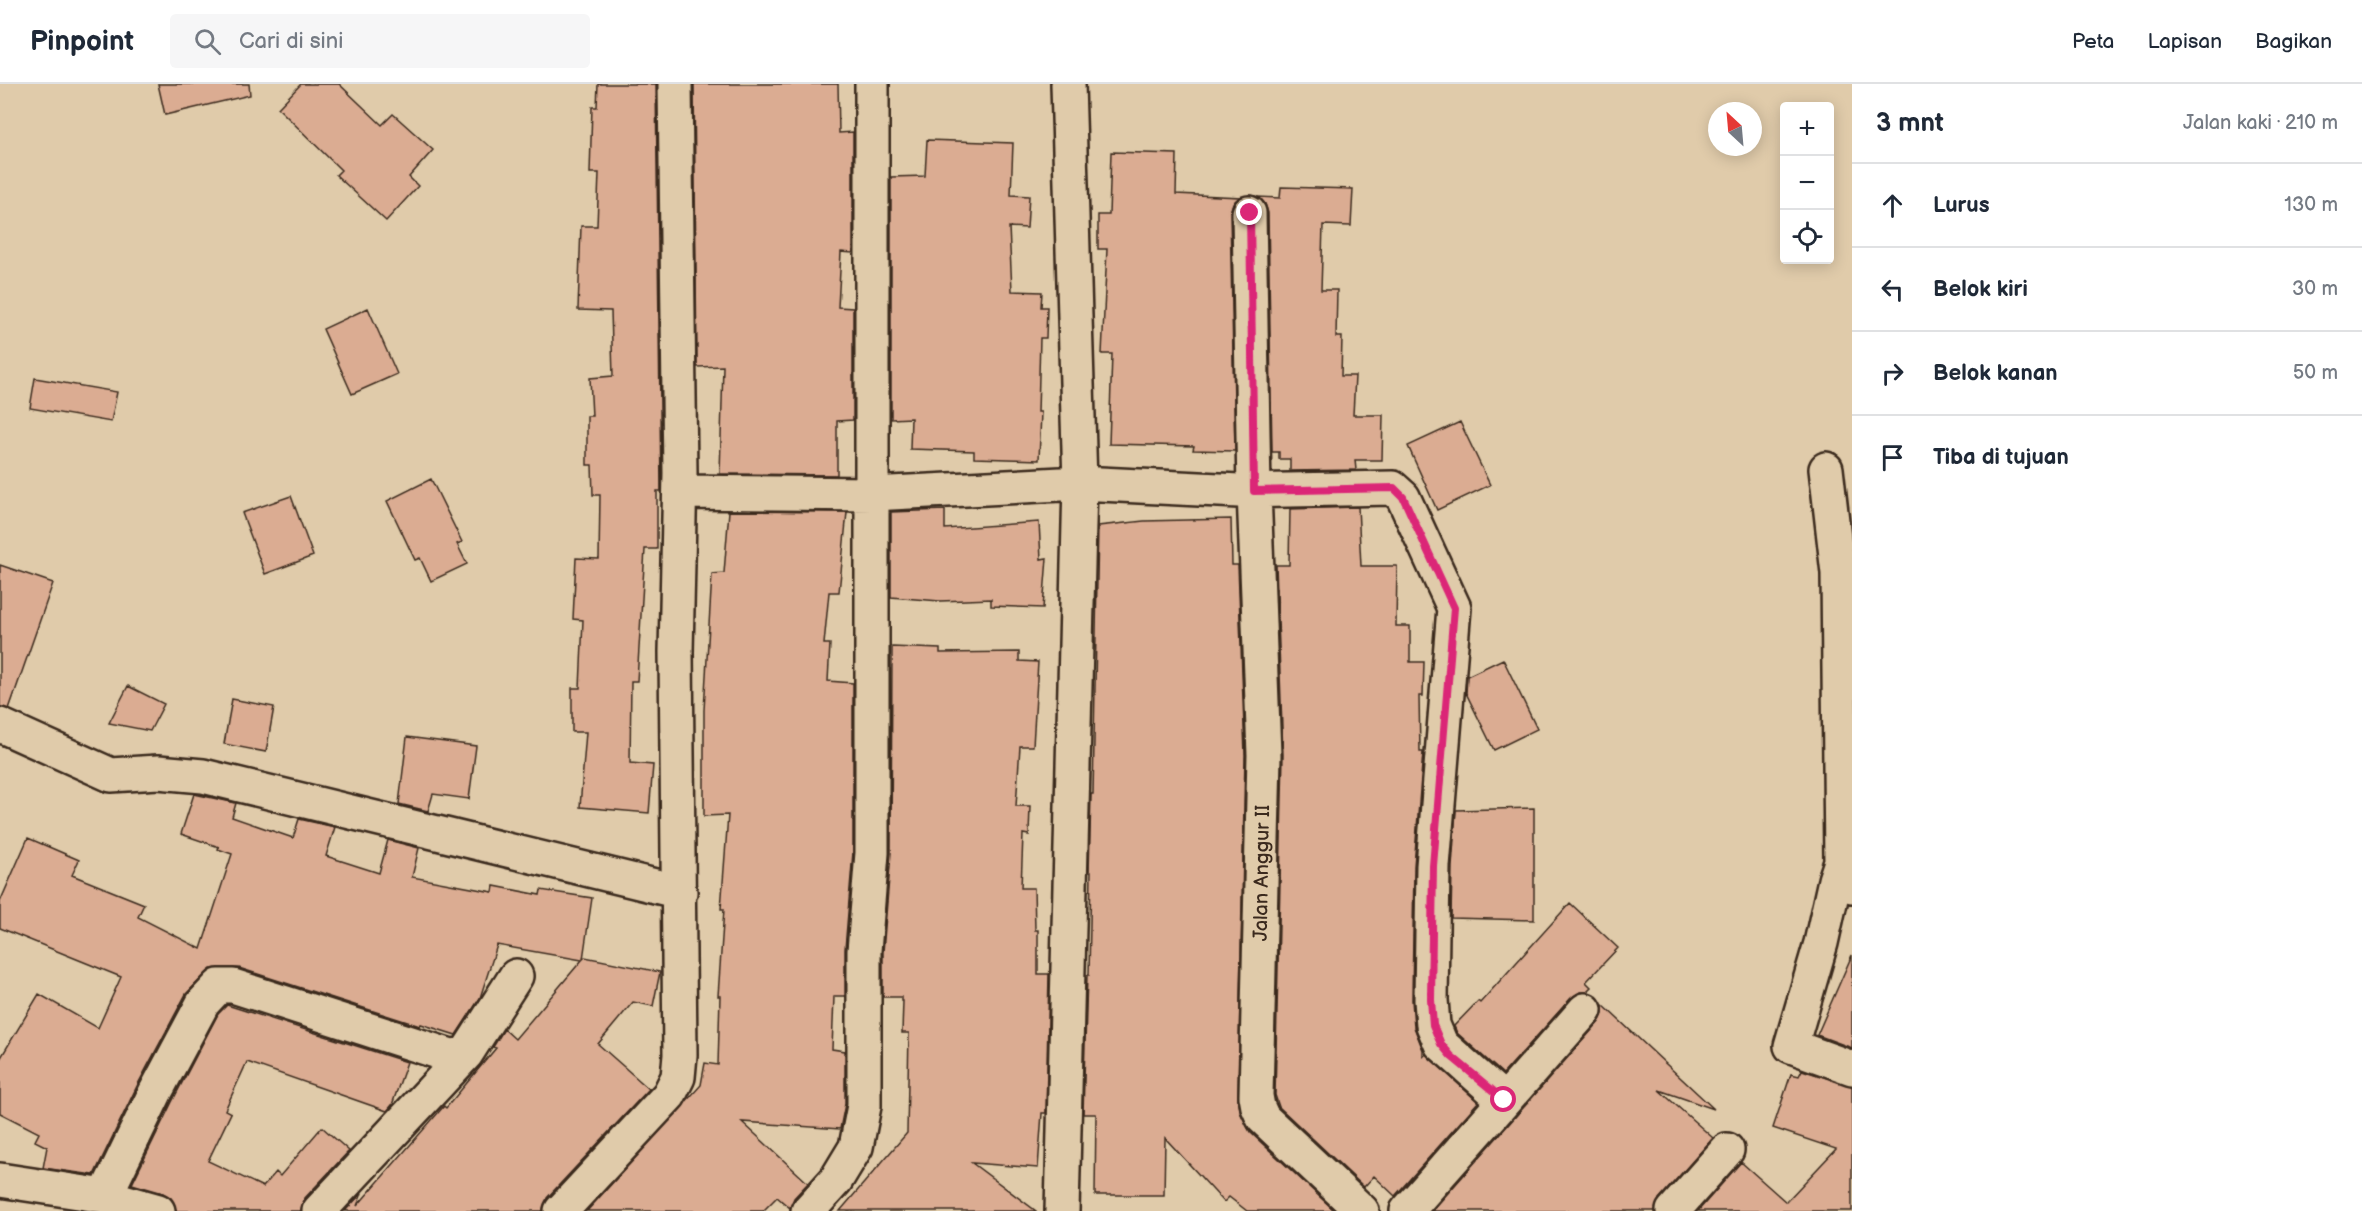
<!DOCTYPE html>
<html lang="id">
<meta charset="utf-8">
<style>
body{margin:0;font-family:"Balsamiq Sans",sans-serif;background:#f6f6f7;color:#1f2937}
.controls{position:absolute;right:18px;top:18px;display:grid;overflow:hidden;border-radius:6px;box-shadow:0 3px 15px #0003}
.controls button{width:54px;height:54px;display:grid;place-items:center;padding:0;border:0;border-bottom:2px solid #e0e1e3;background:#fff;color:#1f2937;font:30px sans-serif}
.compass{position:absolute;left:1708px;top:18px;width:54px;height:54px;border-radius:50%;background:#fff;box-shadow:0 3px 15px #0003;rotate:334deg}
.stop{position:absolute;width:18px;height:18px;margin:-14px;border:4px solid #db2777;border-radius:50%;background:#fff}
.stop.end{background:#db2777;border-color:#fff;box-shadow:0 2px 6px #0008}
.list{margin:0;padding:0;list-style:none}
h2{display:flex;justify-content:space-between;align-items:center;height:78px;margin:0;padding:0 24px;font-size:26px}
h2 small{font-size:20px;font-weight:400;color:#747a83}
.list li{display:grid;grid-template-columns:39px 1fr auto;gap:18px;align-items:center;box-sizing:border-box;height:84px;padding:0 24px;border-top:2px solid #e0e1e3}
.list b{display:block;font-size:22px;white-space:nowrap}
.list em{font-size:20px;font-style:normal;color:#747a83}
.icon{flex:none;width:33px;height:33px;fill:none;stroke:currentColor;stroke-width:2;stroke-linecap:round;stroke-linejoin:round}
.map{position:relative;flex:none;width:1852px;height:1127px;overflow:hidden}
header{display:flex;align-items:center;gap:36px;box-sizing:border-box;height:84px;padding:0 30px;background:#fff;border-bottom:2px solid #e0e1e3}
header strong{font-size:28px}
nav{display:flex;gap:33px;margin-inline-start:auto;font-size:21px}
.search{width:420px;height:54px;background:#f6f6f7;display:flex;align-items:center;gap:15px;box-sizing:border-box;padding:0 21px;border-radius:6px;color:#747a83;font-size:22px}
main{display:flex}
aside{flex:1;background:#fff}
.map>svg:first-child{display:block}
</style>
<header>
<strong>Pinpoint</strong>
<div class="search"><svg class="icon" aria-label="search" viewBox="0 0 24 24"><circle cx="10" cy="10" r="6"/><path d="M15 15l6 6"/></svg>Cari di sini</div>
<nav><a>Peta</a><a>Lapisan</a><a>Bagikan</a></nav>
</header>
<main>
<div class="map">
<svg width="1852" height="1127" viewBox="0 0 1852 1127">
<rect width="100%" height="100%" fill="#e0cbaa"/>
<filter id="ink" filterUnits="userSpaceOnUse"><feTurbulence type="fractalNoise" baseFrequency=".0167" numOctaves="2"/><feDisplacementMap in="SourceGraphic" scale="12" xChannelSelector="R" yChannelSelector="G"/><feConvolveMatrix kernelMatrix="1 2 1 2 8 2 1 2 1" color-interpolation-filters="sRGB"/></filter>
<g filter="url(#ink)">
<!-- building -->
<path fill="#dbac92" stroke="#3b2a1e" stroke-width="1.5" d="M158,0H249L250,11L165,31Z
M301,0H339L382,41L393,30L433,66L409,93L418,102L386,137L336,91L341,86L278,24Z
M598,0H656L661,407H657V465H645L637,597H631L630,679L653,681L649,729L580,723L586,648H572V604H580L583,536L573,535L576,474L599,475L600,411H593L592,381H587V332H592L590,294L613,292L611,227L578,226L581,142H597L599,89H590L592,23H597Z
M694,0H838L839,49L853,48V169L841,168L838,223L853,224V336L837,337V391L720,390L723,282L697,283Z
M927,56L1013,59L1011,111L1029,112L1027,144L1009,143L1012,207L1042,208L1041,223H1047L1046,254H1040L1038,328H1041L1039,376L974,374V367L910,365L911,334L891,335V93L925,92Z
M1111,68L1177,70L1176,110L1240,113L1233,119L1230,129L1235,367L1193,366L1194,362L1109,360L1112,270H1102L1107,165H1098V131H1109Z
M1281,103L1353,105L1351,142L1323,141L1321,206H1337L1336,253H1342L1341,292H1355L1353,331H1383L1382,376H1355L1356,386L1290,387V375H1279V368H1272L1268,129L1265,120L1259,113L1280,114Z
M368,224L397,290L352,310L323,245Z
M35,294L117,308L111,338L30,324Z
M1460,338L1490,401L1437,426L1408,362Z
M431,395L462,458L457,460L467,480L431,497L420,474L415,476L387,417Z
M291,412L313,472L265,490L242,429Z
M1358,423L1361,482H1397L1396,542H1410V578H1424L1423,612H1419L1420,668H1423L1414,782L1412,916L1414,943L1423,966V973L1426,970L1478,1018L1395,1112L1374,1092L1364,1103L1279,1023L1275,1011L1283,671L1276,481H1289L1290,425Z
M945,426V445L1039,438L1041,475L1047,474L1043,524L991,522V515L940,517L891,513V428Z
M729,427L847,428L839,508H829L824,560H830L828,597L853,599V768L845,865V912H834L832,965L845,967V1020L840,1045L742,1038L808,1099L794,1114L790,1124L777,1113L763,1127H587L701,1001L705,979L718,981L720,912H718L724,825H721L728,731L704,732V626L712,490L724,489Z
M1231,435L1232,481H1238L1245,671L1238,1015L1241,1030L1250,1048L1335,1127H1247L1229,1113L1224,1118L1165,1054L1164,1111H1095L1096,1030H1083L1087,891H1089L1091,788H1089L1091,710H1093L1098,442L1144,437Z
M0,481L53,499L9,625L0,623Z
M892,563L940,565V569L1019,568V577L1038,578L1033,662H1020L1016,722H1030L1029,751L1023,750L1021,804H1034L1035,846H1038V890H1049L1046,1029H1042L1038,1084L972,1079L1036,1127H840L907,1049L909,949H902L903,917H901V913H883V868L891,769Z
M1503,575L1537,645L1494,666L1466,609L1467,592Z
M128,602L164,620L150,647L109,639Z
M232,615L274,623L266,668L224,660Z
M407,653L476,662L469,715L433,710L428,727L399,720Z
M194,710L236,719L232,733L293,754L299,735L335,743L326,772L379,789L388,756L419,764L412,793L493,808L494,802L540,811L541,806L592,814L583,875L585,873L660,888L653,922L633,918L598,960L649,1005L547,1114L543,1127H345L362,1109L357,1122L444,1022L446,1024L496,964L493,963L504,945L515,955L582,876L497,861L480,914L456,951L421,940L420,942L239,884L211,885L186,910L138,1000L94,1091L43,1084L47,1063L35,1057L39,1049L0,1029V975L39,910L98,944L121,893L0,844V818L28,754L79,776L72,791L144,820L138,833L201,865L232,770L218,765L219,763L181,750Z
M1534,724V836L1451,834L1452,783L1456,726Z
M1570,819L1618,864L1586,898L1591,903L1588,906L1589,908H1580L1571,914L1503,990L1457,949L1454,942L1478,917L1480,919Z
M1852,871V964L1817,951Z
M227,921L407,978L392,1021L387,1027L247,978L225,1026L231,1029L208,1077L263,1103L276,1088L280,1092L322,1043L349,1067L305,1114L301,1127H176L171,1114L163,1109L132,1100L172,1018L218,930Z
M1603,921L1714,1025L1659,1006L1713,1054L1659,1115L1655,1127H1432L1599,938L1603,930Z
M1802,986L1852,1002V1127H1698L1741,1078L1786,1118L1836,1065L1773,1044L1791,990L1799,992Z"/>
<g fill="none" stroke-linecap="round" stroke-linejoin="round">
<!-- minor casing -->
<g stroke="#3b2a1e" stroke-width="38">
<path id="minor" d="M1249,129L1254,407L1264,671L1256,1012L1258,1023L1263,1034L1362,1127
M1826,385L1838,489L1841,778L1835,796L1852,802
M680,408L872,410L1080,399L1239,407L1393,404L1403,413L1454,524L1433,782L1431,916L1433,941L1441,960L1504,1016
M0,641L111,691L158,688L203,692L680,808
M1835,796L1821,859L1791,962L1852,984
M0,1096L105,1112L158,1127
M105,1112L155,1009L203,919L219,902H233L451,972L466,970
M319,1127L466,970L516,892
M561,1127L669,1011L678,993L680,971L676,568L680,389L675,0
M808,1127L836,1096L856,1063L864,1022V867L872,769V0
M1062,1127L1080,399L1068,0
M1407,1127L1585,926
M1673,1127L1727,1066"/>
</g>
<!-- minor -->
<use href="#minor" stroke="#e0cbaa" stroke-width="33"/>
</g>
</g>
<g fill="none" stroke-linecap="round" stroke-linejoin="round" filter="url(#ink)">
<!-- route -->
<path stroke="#db2777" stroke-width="8" d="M1250,129L1254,407L1394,404L1403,413L1454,524L1433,782L1431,916L1433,941L1441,960L1451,972L1504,1016"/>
</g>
<g text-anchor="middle" stroke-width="5" stroke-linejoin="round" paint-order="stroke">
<!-- street labels -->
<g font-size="20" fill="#3b2a1e" stroke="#e0cbaa">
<text transform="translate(1261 789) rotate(-89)" y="7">Jalan Anggur II</text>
</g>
</g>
</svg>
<div class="controls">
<button>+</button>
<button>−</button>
<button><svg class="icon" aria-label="locate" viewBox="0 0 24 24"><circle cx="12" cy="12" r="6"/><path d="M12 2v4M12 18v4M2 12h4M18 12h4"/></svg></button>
</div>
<svg class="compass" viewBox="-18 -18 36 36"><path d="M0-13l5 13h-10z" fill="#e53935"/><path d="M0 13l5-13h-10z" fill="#747a83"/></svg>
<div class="stop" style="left:1504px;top:1016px"></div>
<div class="stop end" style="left:1250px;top:129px"></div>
</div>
<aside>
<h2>3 mnt<small>Jalan kaki · 210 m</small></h2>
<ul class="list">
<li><svg class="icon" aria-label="ahead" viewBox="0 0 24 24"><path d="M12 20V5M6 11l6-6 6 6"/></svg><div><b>Lurus</b></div><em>130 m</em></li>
<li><svg class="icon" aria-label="left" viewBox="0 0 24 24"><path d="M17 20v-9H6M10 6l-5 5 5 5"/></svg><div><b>Belok kiri</b></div><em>30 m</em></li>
<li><svg class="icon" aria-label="right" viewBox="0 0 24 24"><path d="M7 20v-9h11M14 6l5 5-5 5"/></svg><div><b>Belok kanan</b></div><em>50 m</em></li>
<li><svg class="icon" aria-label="arrive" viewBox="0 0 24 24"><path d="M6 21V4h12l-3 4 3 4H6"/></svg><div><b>Tiba di tujuan</b></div></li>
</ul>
</aside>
</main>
